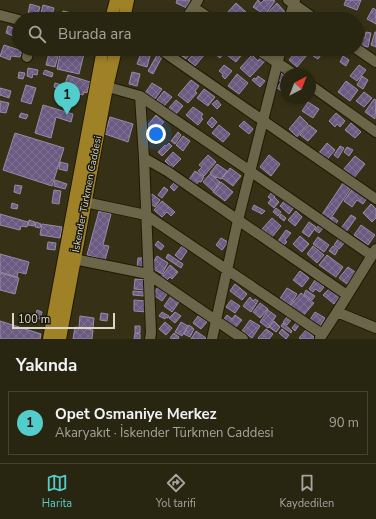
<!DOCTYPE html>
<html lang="tr">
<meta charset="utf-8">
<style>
body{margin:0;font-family:"Nunito Sans",sans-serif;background:#302d19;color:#f1f3f6}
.compass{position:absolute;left:280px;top:68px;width:36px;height:36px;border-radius:50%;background:#282510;box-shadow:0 2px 6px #0003;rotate:42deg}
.scale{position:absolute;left:12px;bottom:10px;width:103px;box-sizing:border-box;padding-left:4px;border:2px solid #dad7c7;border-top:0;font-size:11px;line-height:14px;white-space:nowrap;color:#dad7c7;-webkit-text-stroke:3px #1b190d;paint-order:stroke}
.you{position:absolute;left:156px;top:134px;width:14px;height:14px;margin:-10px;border:3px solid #fff;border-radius:50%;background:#1a73e8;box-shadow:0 0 0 6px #1a73e833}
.badge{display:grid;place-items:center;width:26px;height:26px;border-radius:50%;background:#52cdcc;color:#111;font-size:13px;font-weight:700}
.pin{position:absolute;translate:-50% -33px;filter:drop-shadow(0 1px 2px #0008)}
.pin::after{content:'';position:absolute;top:21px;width:14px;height:12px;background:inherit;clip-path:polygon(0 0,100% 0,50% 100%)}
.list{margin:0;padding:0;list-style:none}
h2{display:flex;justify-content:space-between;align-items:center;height:52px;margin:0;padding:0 16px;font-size:17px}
h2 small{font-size:13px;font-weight:400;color:#a5a59f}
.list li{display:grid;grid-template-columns:26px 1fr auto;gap:12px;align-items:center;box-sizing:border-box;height:64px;margin:0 8px 8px;padding:0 8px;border:1px solid #444230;border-radius:0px}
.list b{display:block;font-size:15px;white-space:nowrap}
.list p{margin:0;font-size:13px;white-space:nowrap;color:#a5a59f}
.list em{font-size:13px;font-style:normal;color:#a5a59f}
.icon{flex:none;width:22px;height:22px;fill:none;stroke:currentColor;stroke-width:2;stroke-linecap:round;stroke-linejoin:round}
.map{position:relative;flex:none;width:376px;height:339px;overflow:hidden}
.search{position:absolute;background:#282510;box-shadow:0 2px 6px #0003;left:12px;right:12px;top:12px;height:44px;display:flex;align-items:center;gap:10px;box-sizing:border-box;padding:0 14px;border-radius:22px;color:#a5a59f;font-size:15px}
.sheet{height:124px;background:#282510}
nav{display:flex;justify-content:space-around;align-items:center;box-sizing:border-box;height:56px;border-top:1px solid #444230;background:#282510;font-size:11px;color:#a5a59f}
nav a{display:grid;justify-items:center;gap:2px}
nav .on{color:#52cdcc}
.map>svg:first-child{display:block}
</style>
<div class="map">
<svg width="376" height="339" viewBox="0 0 376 339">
<defs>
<pattern id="building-cross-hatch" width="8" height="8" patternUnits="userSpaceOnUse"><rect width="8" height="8" fill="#6b5a81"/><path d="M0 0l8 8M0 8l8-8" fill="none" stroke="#807191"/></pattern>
</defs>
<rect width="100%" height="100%" fill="#363116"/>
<!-- building -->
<path fill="url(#building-cross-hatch)" stroke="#988ca9" d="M177,0H190L187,8L176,3Z
M258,0L261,3L264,0H273L275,1L265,15L253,7Z
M346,0H361L357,10L344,5Z
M236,3L247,13L242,19H233L227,13Z
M277,3L285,12L281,16L279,14L274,18L272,16L269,19H267L264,17Z
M30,4L40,7L37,17L28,14Z
M43,5L54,8L51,19L40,17Z
M373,8L376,10V24L367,19Z
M63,11L76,14L75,19H62Z
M25,15L35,17V19L24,18Z
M80,15L97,19H79Z
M8,26L15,29L13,36L6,33Z
M366,32L371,33L368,47L359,45L361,37L365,38Z
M375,32H376V47L371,45Z
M4,45L22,51L20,57L11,56L10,60L0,56Z
M50,49H60L55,67L46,65Z
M61,49L84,54L79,74L57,69Z
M66,49H91L90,55Z
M177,49H193L186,59L175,51Z
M198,49L205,54L195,66L188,60Z
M219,49H223L226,51L220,58L215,54Z
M234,49H241L244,52L236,62L228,56Z
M292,49H300L307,55L297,67L289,60L293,55L289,52Z
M312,49H325L318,59L313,56L314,54L310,51Z
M333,49H344L339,55L332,50Z
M141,53L150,56L147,67L137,64Z
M157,55L162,57L153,74L148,71Z
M252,55L258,61L261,57L265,61L250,77L240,68Z
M343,56L349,60L346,66L340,62Z
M224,65L232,71L225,79L222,76L223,74L219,71Z
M359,65L366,70L357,81L350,76Z
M28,68L38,70L37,75L33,74L32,78L27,76Z
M45,70L53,73L52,77L43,74Z
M19,72L25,73L23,79L18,78Z
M132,72L140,74L137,86L129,84Z
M281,73L286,77V94L277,88L281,82L277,79Z
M237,74L248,83L239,94L228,86Z
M68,75L90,82L87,93L84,92L83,95L63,90Z
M258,76L265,81L260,87L252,80L254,78L256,79Z
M362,76L368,80L363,89L357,85Z
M191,80L199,86L195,91L197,93L188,103L178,95Z
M346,81L358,90L350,101L338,92Z
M55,83L62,85L61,89L54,87Z
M152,83L162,89L155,99L145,93Z
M26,85L36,88L31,104L21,101Z
M0,88L11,91L9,98L0,95Z
M204,89L215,97L208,106L197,98Z
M164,91L172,97L164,106L157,100Z
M364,92L372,98L364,107L356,101Z
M374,99L376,100L375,119L365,112Z
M176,100L183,106L176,114L169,108Z
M217,100L221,105L217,109L212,104Z
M0,101L9,103L6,113L0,112Z
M308,102L319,109L313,118L302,111Z
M43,105L73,114L71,122L56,117L51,138L35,133Z
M193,107L203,114L201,117L203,119L198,125L186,115Z
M21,113L28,115L26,119L19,117Z
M336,113L345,121L340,127L337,124L335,127L329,121Z
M156,115L164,122L154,133L147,126Z
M300,116L308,124L297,137L289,129Z
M110,117L133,124L128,142L105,134Z
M212,117L217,122L212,128L207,123Z
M244,121L253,129L249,134L239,126Z
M351,123L361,132L355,138L345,130Z
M219,125L230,134L223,142L212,133Z
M309,125L317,131L308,141L300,135Z
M178,132L181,135L175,144L171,141Z
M15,133L64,148L52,186L3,170Z
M183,136L190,141L183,151L176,145Z
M169,143L172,146L162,156L158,152L165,145L166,146Z
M327,143L335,150L325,162L317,155Z
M340,146L344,148L338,158L334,155Z
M347,147L353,150L349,156L344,152Z
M173,152L181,159L172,168L165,161Z
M208,155L216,162L204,176L198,171L202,167L199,165Z
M269,155L280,164L271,176L260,167Z
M355,156L365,164L353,179L343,170Z
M60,162L68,164L67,171L59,169Z
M217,164L227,171L221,179L217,177L216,178L210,173Z
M230,168L241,176L233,186L222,178Z
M195,171L204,177L201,182L199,181L195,186L188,181Z
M210,174L220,182L213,191L203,182Z
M55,180L67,184L65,189L54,186Z
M175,182L179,185L174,191L170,187Z
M221,182L233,192L225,201L213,192Z
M343,183L351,188L329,221L321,216Z
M15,185L22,186L20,194L14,192Z
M164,187L168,190L162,198L158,195Z
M353,188L367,198L363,204L357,200L352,207L344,201Z
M54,190L61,191L59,204L52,203Z
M272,192L276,195L274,197L279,202L274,208L268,203L271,199L268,197Z
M152,194L160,200L155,207L147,201Z
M285,200L294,207L289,214L280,206Z
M162,201L175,212L171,216L167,212L162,217L154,210Z
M12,203L18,205L17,209L11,208Z
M371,204L376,209V218L372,222L363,213Z
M254,205L265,211L262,214L252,209Z
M276,208L281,212L278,216L273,212Z
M99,211L111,214L103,245L109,246L105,260L87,255Z
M296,211L302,217L295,226L288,220Z
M0,214L28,222L27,227L21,226L20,230L0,225Z
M281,214L286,218L284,221L279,217Z
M351,215L356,218L346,232L341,228Z
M333,217L338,221L334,226L329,222Z
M272,218L281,226L272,237L262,229Z
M29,220L35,222L34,226L28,225Z
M36,222L41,224L40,228L35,227Z
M309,222L316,227L309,237L302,232Z
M42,224L62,227L60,238L40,235Z
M320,224L323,228L319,233L315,230Z
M361,225L375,235L368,245L354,235Z
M286,230L291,233L285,240L287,242L284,245L278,241Z
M300,236L309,244L302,252L293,244Z
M318,237L329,245L324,252L313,244Z
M221,238L228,242L222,250L216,245Z
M339,238L345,242L339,249L334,245Z
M158,241L164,246L161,250L155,245Z
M48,242L56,243L55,250L47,249Z
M182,246L187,251L181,260L175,255Z
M313,246L324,255L317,263L307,254Z
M333,246L338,250L335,255L329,251Z
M0,254L29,262L26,274L18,272L17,277L0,272Z
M168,254L183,264L181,268L166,258Z
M327,255L343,267L336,277L319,265Z
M157,256L168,263L162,274L150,267Z
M138,258H146V268H137Z
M170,265L178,272L172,279L170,277L166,281L161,277Z
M348,267L355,272L347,284L339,278Z
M300,271L309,278L302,287L293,280Z
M0,273L19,278L15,294L0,290Z
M135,279L146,280L145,290L134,289Z
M315,280L324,287L320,292L315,289L313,292L309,289Z
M235,284L247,294L242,300L230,291Z
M158,287L167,294L162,301L152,294Z
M287,288L297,294L289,307L279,300Z
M330,288L340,296L334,304L323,295Z
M306,290L315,296L312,300L304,294Z
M133,291L144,292V296L133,295Z
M301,293L314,303L303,316L290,306Z
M171,296L179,302L172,312L164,306Z
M250,297L253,301L255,299L258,301L251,312L243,306Z
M134,300L147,301V312L134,311Z
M231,300L240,306L235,313L226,307Z
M260,303L268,309L260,318L253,312Z
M37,310L42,312L40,319L35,317Z
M268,310L276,316L268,328L260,322Z
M162,312L169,316L168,318L166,317L165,319L159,316Z
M175,312L181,316L175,323L169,318Z
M315,312L325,318L319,328L309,321Z
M101,313L108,314L107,321L100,320Z
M227,315L232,319L235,315L242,320L235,328L224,319Z
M80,316L94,318L93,328L79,327Z
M198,316L207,322L201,329L193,323Z
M287,317L291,320L287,325L283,322Z
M250,320L260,326L252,338L242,331Z
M0,321L41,334L40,339H0Z
M274,321L280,327L276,332L269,327Z
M165,322L172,328L166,335L159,329Z
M181,322L188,326L182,336L175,332Z
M283,323L292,331L291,333L281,326Z
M296,323L299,325L295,331L292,328Z
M189,325L194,329L190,337L184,334Z
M135,326H140V333H135Z
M75,327L93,330L92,339H73Z
M266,329L273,334L269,339H259L258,338Z
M282,329L289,335L286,339L279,333Z
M306,330L315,338L314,339H301L299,338Z
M196,331L206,338V339H191Z
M135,333L140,334V339H134Z
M174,333L179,337L178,339L170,338Z"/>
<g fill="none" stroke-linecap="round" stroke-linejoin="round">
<!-- minor casing -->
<g stroke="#1e1900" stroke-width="12">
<path id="minor" d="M288,0L315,19
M194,8L211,19
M0,15L19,20
M186,19L198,0
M289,19L295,0
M257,49L294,74
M357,49L376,62
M164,52L376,199
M27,57L29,49
M101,85L140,96
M310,85L376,132
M144,158L167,171L347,295
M85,202L146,215L322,334
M74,259L148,274L243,339
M337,312L376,328
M320,338L337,312L376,249
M150,339L151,333L144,158L140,96L250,171L371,255
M212,339L238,220L281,49"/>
</g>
<!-- major casing -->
<g stroke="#1e1900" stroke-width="14">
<path id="major" d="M111,19L116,0
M124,19L128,0
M49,339L103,49
M60,339L107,87L116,49"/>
</g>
<!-- minor -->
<use href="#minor" stroke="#6b6649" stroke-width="10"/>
<!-- major -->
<use href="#major" stroke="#9f8128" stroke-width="12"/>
</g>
<g text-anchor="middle" stroke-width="3" stroke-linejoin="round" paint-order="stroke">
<!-- street labels -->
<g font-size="10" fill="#dad7c7" stroke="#1b190d">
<text transform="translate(86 194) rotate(-79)" y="4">İskender Türkmen Caddesi</text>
</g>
</g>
</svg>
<svg class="compass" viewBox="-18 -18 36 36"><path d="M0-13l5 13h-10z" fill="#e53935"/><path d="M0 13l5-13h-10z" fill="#a5a59f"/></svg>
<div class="scale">100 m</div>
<div class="you"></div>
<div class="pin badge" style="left:67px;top:115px">1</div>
<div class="search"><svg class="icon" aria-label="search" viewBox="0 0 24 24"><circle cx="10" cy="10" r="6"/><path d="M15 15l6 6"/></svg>Burada ara</div>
</div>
<section class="sheet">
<h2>Yakında<small></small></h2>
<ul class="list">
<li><span class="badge">1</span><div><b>Opet Osmaniye Merkez</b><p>Akaryakıt · İskender Türkmen Caddesi</p></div><em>90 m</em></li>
</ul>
</section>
<nav>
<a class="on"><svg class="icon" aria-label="map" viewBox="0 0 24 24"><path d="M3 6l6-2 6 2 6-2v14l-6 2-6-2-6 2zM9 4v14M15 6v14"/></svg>Harita</a>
<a><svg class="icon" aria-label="directions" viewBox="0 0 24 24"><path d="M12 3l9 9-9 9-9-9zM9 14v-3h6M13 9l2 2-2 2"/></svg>Yol tarifi</a>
<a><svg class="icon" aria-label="saved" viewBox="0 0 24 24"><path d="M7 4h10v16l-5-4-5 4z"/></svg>Kaydedilen</a>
</nav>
